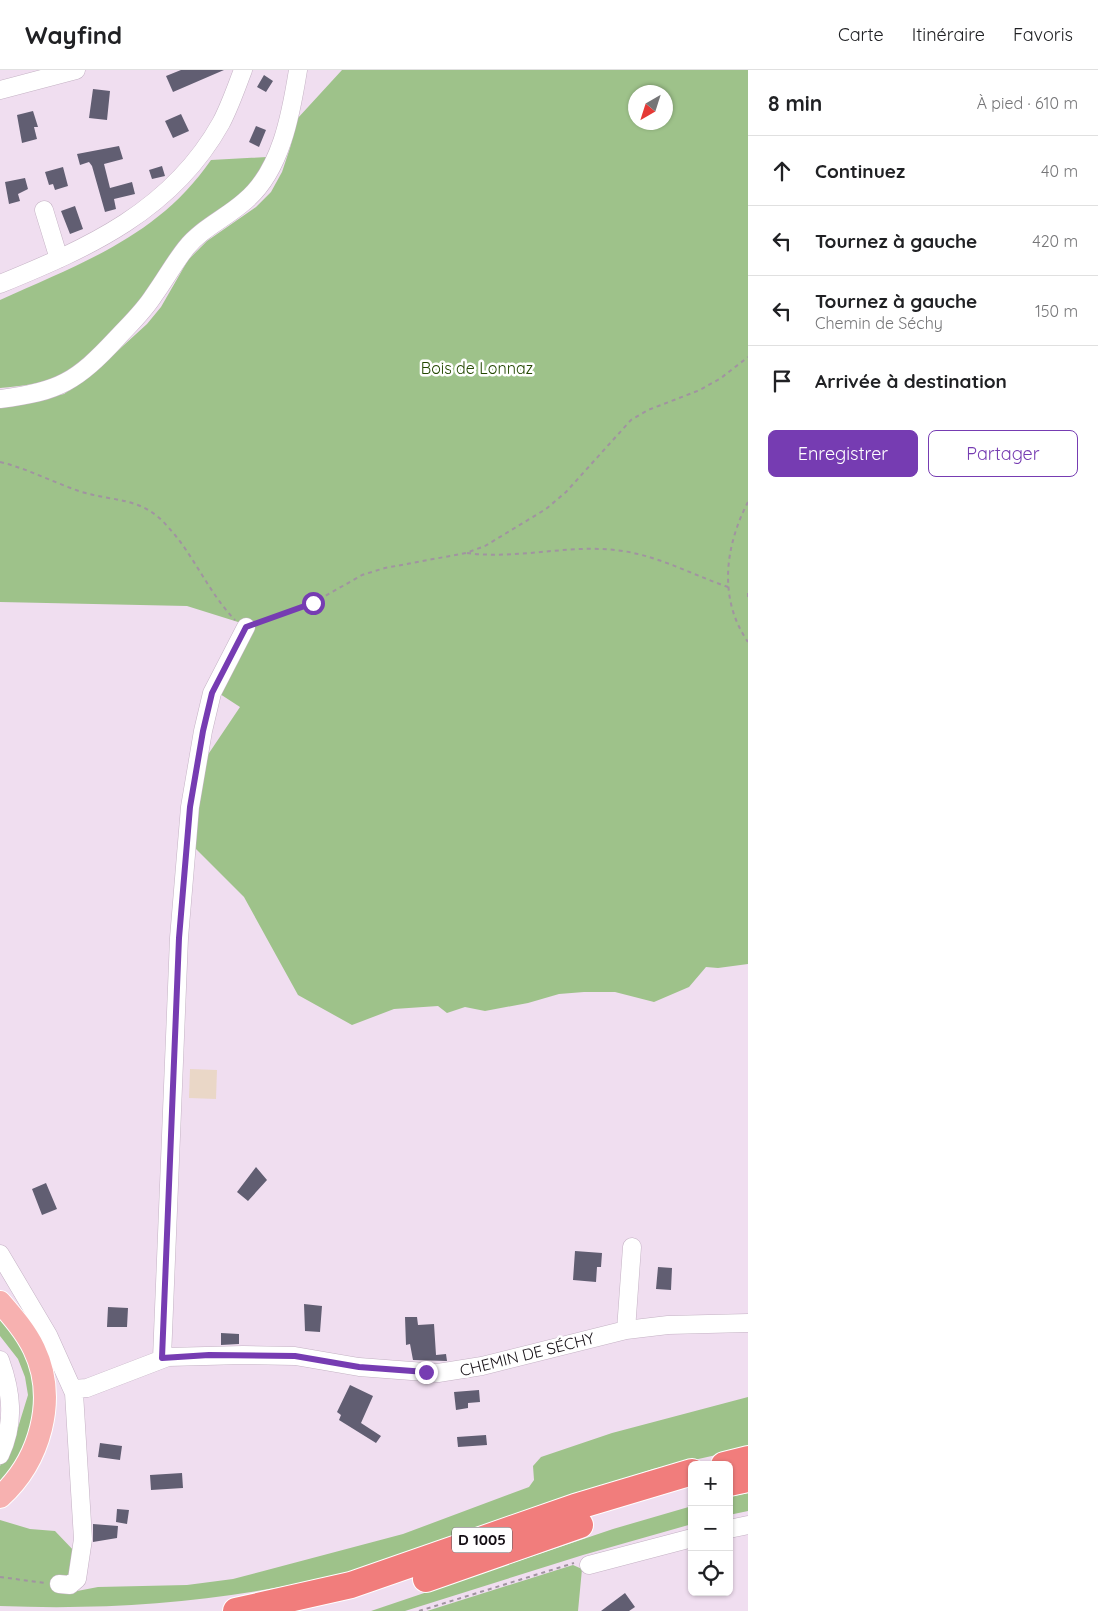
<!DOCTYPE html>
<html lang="fr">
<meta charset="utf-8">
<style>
body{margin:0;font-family:Quicksand,sans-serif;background:#f2f2f2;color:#202124}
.controls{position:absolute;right:15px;bottom:15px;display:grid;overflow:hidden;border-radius:8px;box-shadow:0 1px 4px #0004}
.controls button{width:45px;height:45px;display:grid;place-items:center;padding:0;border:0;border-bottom:1px solid #e0e0e0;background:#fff;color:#202124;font:25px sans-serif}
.compass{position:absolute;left:628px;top:15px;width:45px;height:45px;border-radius:50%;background:#fff;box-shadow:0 1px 4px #0004;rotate:219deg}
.stop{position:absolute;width:15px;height:15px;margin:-11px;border:4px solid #763cb2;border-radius:50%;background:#fff}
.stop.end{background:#763cb2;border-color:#fff;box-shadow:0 1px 5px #0008}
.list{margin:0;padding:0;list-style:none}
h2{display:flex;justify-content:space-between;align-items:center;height:65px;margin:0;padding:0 20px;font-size:21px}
h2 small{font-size:16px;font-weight:400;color:#757577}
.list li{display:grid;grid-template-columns:32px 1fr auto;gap:15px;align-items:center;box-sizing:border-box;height:70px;padding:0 20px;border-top:1px solid #e0e0e0}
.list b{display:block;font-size:19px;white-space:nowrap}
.list p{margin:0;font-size:16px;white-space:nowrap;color:#757577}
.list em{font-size:16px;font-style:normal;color:#757577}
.actions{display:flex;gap:10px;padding:15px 20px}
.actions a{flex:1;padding:11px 0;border:1px solid #763cb2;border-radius:8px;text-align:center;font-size:18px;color:#763cb2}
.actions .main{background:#763cb2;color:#fff}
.icon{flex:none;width:28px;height:28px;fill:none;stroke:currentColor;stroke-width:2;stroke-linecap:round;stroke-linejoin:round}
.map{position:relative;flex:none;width:748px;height:1541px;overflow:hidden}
header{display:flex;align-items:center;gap:30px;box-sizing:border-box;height:70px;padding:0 25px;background:#fff;border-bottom:1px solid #e0e0e0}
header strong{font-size:24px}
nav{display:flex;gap:28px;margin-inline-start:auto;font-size:18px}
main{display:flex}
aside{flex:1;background:#fff}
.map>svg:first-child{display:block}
</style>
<header>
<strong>Wayfind</strong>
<nav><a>Carte</a><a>Itinéraire</a><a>Favoris</a></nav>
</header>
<main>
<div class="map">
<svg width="748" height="1541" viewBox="0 0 748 1541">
<rect width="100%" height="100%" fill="#f0def0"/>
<!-- industrial -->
<path fill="#ead7c7" d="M190,999L217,1000L216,1029L189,1028Z"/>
<!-- green -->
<path fill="#9ec28a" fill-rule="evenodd" d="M342,0H748V894L718,898L706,897L689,917L654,932L615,922H584L559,924L528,933L485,941L465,937L447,943L438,936L394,939L352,955L298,925L244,827L192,775L203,692L240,637L220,624L254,557L187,536L0,532V336L26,333L64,324L90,306L147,254L161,237L188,190L207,171L256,137L271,122L282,102L290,78L297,49ZM636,22H666V52H636Z
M267,87C242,137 191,173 154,214C126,244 102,281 66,302C46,314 22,316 0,318V230C81,193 158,167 211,90Z
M0,1243L20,1266L38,1323L27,1373L0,1415V1396L16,1364L28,1325L25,1307L18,1289L0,1266Z
M748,1327V1378L653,1399L369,1496C250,1530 124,1541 0,1536V1450L30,1459L55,1461L76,1483L72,1522L98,1517L187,1515L233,1509L403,1464L529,1417L534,1410L533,1396L541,1387L612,1363Z
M748,1423V1441L729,1445V1427Z
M692,1436V1454L583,1485L405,1541H371L613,1459Z
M573,1495L582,1499L578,1541H427Z"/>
<!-- building -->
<path fill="#615e72" d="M181,0H224L173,22L166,6Z
M264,5L273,11L266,22L257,17Z
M93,19L110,21L107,50L89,48Z
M33,41L38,57H34L37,69L22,73L17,45Z
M181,44L189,61L173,68L165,51Z
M256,56L266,60L259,77L249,72Z
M119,76L123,89L104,94L110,118L132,112L135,124L114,129L116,139L105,142L92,96L89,92L80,95L77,84Z
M162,96L165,106L152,109L149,100Z
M63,97L68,116L55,120L53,114L49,115L45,102Z
M25,108L28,119L18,124L20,131L9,134L5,112Z
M75,136L83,159L70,164L61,141Z
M256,1097L267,1110L248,1131L237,1122Z
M46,1113L57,1139L42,1145L32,1119Z
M575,1181L602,1183L601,1197H597L596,1212L573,1210Z
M658,1197L672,1198L671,1220L656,1219Z
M304,1234L322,1236L320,1262L305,1261Z
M108,1237L128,1238L127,1257H107Z
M405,1247H417L418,1255L434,1254L436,1285L446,1284L447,1291L413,1290L410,1274L406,1275Z
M221,1263L239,1264V1274L221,1275Z
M350,1315L373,1326L361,1353L381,1366L376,1373L339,1350L341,1345L337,1342Z
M479,1320L480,1332L468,1333V1338L456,1340L454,1322Z
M486,1365L487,1375L458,1377L457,1367Z
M100,1373L122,1376L120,1390L98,1387Z
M182,1403L183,1418L151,1420L150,1405Z
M117,1439L129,1440L127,1454L116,1452Z
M93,1454L118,1456L117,1468L93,1472Z
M625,1523L635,1537L629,1541H601Z"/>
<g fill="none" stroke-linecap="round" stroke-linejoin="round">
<!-- minor casing -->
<g stroke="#c4b2c4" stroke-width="19">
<path id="minor" d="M0,20L76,0
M44,140L59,189
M0,214C88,178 172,141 221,53C230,36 236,18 243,0
M0,329C59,322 77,311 117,268C130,254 144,241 154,225C165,210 174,193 186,178C202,158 226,148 245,131C281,101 291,44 298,0
M0,1184L48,1265L74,1323L83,1469L77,1509L70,1515L59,1514
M626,1260L632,1177
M162,1288L179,868L190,737L203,661L212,623L246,557
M0,1290C12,1323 15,1353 0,1385
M73,1319L87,1318L168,1287L243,1285L295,1286L359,1297L438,1303L482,1296L626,1260L668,1255L748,1253
M729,1459L748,1455
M589,1495L692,1468"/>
</g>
<!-- major casing -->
<g stroke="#fff" stroke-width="24">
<path id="major" d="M0,1232C13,1247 26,1262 34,1279C58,1329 40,1391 0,1427"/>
</g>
<!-- highway casing -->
<g stroke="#fff" stroke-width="28">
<path id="highway" d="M724,1395L748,1389
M729,1413L748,1409
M426,1509L580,1455
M236,1541L351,1515L575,1437L692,1402"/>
</g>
<!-- path -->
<path stroke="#a193a1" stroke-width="2" stroke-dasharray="4 4" stroke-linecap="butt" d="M0,392C29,399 54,413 82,422C116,432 143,427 168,457C194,485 208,522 235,550
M748,432C725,476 718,529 748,572
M467,483C519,490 571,473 623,481C661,487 693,505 728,517
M748,523V530
M259,552L313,533L362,505L385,498L466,483L485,476L546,439L566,422L631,350L648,340L700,320L721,308L748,287
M0,1507L45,1513
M419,1541L574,1493"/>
<!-- minor -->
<use href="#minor" stroke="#fff" stroke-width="18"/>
<!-- major -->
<use href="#major" stroke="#f7b1b0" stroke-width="22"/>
<!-- highway -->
<use href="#highway" stroke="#f17d7c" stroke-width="26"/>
</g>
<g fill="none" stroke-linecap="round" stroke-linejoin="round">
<!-- route -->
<path stroke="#763cb2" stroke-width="6" d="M313,533L246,557L212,623L203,661L190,737L179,868L162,1288L209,1285L295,1286L359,1297L426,1302"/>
</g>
<g text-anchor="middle" stroke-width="5" stroke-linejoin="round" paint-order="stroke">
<!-- shield labels -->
<rect fill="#fff" stroke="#5a565a" stroke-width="1" x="452" y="1457.5" width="60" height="25" rx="4"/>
<g font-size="15" font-weight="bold" fill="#140e14">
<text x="482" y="1475">D 1005</text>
</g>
<!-- park labels -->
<g font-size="16" fill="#234800" stroke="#fff">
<text x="477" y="304">Bois de Lonnaz</text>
</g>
<!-- street labels -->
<g font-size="16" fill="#140e14" stroke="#fff">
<text transform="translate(527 1284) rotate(-14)" y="6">CHEMIN DE SÉCHY</text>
</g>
</g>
</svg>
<div class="controls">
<button>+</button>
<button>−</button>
<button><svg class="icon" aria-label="locate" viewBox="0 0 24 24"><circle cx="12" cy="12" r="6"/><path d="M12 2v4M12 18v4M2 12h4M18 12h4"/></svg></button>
</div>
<svg class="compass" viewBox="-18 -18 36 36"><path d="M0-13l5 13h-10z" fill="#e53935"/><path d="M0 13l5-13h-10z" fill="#757577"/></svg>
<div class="stop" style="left:313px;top:533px"></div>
<div class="stop end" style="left:426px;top:1302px"></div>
</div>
<aside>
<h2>8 min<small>À pied · 610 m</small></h2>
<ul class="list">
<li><svg class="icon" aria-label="ahead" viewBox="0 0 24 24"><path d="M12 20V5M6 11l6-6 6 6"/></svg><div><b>Continuez</b></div><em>40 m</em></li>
<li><svg class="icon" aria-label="left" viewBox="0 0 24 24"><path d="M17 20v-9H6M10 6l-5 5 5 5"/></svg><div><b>Tournez à gauche</b></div><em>420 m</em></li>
<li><svg class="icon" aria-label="left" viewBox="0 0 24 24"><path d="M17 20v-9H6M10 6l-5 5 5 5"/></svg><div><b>Tournez à gauche</b><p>Chemin de Séchy</p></div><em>150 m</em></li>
<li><svg class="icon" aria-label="arrive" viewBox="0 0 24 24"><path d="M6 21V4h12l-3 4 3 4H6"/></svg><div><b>Arrivée à destination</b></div></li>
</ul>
<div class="actions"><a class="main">Enregistrer</a><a>Partager</a></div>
</aside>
</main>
